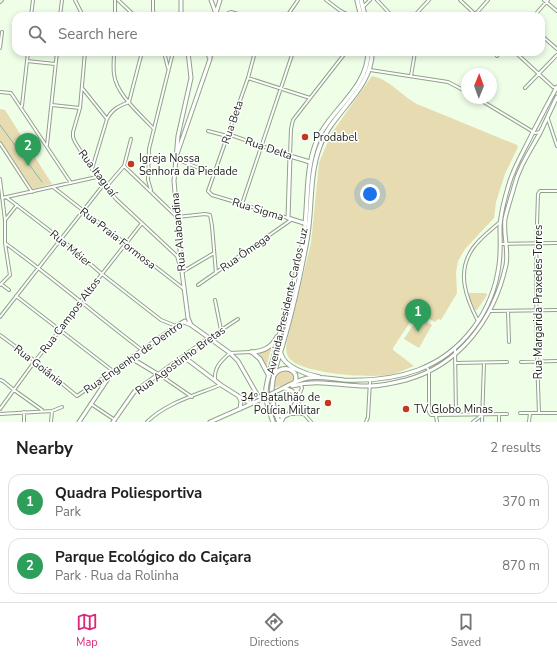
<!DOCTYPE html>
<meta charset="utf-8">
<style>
body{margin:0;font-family:"Nunito Sans",sans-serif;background:#f6f6f6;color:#202124}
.compass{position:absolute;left:461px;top:68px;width:36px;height:36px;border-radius:50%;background:#fff;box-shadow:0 2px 6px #0003;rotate:1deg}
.you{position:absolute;left:370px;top:194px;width:14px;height:14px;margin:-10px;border:3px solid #fff;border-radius:50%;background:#1a73e8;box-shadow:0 0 0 6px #1a73e833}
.badge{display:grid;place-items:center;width:26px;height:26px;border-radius:50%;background:#db2777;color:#fff;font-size:13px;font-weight:700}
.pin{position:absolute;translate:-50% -33px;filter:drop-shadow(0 1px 2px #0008)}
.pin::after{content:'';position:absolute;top:21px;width:14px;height:12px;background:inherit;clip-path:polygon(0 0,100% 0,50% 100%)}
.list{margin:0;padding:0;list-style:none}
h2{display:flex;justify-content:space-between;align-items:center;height:52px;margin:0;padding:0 16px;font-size:17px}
h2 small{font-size:13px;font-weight:400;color:#757577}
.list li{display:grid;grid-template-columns:26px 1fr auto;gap:12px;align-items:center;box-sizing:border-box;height:56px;margin:0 8px 8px;padding:0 8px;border:1px solid #e0e0e0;border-radius:12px}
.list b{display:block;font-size:15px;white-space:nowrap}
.list p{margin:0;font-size:13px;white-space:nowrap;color:#757577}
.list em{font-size:13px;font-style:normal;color:#757577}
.icon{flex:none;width:22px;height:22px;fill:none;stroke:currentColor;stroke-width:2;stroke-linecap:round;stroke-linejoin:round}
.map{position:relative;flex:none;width:557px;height:422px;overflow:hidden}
.search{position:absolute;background:#fff;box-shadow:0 2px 6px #0003;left:12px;right:12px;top:12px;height:44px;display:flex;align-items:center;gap:10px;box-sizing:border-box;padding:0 14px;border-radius:12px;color:#757577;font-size:15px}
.sheet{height:180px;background:#fff}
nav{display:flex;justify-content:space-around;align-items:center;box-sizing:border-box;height:56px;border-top:1px solid #e0e0e0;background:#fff;font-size:11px;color:#757577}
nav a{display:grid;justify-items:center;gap:2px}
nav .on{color:#db2777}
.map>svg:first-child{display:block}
</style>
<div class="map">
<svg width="557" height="422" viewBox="0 0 557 422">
<rect width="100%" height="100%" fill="#eefee7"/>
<!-- green -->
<path fill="#e6dbb1" d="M372,76C389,79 402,96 417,104L517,145L518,147L505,174L496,202L494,218L465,249L458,261L456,272L457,293L441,320L438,319L435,322L418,313H416L393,348V350L414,366C406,369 397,374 388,375C368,378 304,374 290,359C285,354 286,348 287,341L311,243L319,163L331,134Z
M0,109L5,110L52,184L32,189L0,140Z
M469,293H486L487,295L477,310H475L468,295Z
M418,317L432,325L419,348L404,339Z
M270,348L271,349L267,365H266L259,354Z
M281,370H290L295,376L294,379L290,383L274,388C273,381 275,374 281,370Z"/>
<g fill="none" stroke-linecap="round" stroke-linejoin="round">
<!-- stream -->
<path stroke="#7ebaab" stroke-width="1" d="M0,125L42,182"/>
<!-- minor casing -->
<g stroke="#93a18c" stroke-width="4">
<path id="minor" d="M75,0L83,16
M118,0L135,16
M153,0V10L154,16
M326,0C337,8 346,18 360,15
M377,0L392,16
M460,0L477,16
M544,0L557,11
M0,2L2,0
M363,7L370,0
M31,16L33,0
M60,16L62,0
M115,16V0
M225,16L226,14L231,12L245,16
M287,16L298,0
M414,16L429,0
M474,16L488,0
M534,16L548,0
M541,35L557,49
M0,48L2,32
M85,52L80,108L73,132V137L75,142L97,177L116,199L177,256L181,270
M114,52C114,59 113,67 114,74C116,94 140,114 153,128
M164,52L168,68
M255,52L248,78L208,191L212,195L288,218
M515,52L553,87L556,88
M497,56L500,52
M210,58L213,52
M27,61L55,64
M370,70L448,82L467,92
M411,76L415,52
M248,78L310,98
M525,88L557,55
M83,89L107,119
M0,92L11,93L71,183
M477,98L535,133L540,132
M52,105L80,108
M22,106L28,52
M548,119L557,146
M208,131L227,136
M228,134L290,156L291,129L293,120L346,52
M0,143L32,192
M47,145L57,52
M176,159L214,174
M124,166L177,217L205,214L210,215L212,226L216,273
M92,169L107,119C112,109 119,106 129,102L142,52
M0,179L5,220V243L10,275L0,285
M53,187L184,289
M106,187L124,166L131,139
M151,190L148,180L149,149L173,52
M6,197L61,239L102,274L161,320L176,326
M2,198L97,177
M242,204L293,52
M5,220L17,205
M5,243C52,277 96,315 142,350
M500,244L557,243
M182,272L214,253
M1,284L9,290
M198,285L291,220
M215,300L221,330
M489,311L557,310
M508,311L509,342
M0,317L104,184
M478,321C466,298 456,272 473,248C480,238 491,230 500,222
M0,335L35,361L77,396L113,371L16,296
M209,338L238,319
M455,348L456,415
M521,362L557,361
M455,363L507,362
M426,366L429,371V412L431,415L507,414
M160,375L192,397
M0,380L3,381L14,390L42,410
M215,380C214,367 221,361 230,353L250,352
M300,384L302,388L297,400L304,414L311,422
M91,404L115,420
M0,409L35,361L61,329L80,302L142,223
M24,412V422
M520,413H557
M539,413C536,340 535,267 538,194L540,191H557
M0,414L52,411L62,407
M289,414H304
M436,416L437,422
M51,422L52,411
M147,422C166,403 196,395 220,385
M366,422L368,417L370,381
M473,422L482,415
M482,422L484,363
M499,422V414
M529,422L530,413"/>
</g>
<!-- tertiary casing -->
<g stroke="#93a18c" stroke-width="5">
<path id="tertiary" d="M211,0L215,11
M181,16V0
M215,16L220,0
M188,52L191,78L178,136L174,181L182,272L188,318L191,325
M177,154L210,59L207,52
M307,224L288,218L290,156L310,162
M184,322L191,325L230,353L238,361L258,396L262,399L210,422
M184,357L221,385L251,404
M131,358L159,375
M239,397L241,401L240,409
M79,422L113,371L176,326L185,321
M113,422L134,392L209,338"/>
</g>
<!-- secondary casing -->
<g stroke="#93a18c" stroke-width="5">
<path id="secondary" d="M292,386C321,378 341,387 370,386C382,386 394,383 406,380C460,365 494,319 506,265C509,251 503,234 505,219C507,209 511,198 514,187C519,167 530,151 540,133C546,121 551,109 557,97
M277,391C287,386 297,380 308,378C320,376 332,379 344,380C370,381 394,379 418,370C463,353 493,311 499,265C501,252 500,239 500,226C501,212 505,197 509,184C514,166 525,149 533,132C541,117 549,101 557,87
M283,417L289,414L297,400L292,391L284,388"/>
</g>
<!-- primary casing -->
<g stroke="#93a18c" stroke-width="5.5">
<path id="primary" d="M357,0L361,16
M361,0L365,16
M251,352C263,352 271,348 277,337
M252,352L260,359L269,376
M281,354C284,367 308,375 319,377
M275,374C282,364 300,369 295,382
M275,413L283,417L281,422
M273,422L266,400V389C268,375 273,361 276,348C285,313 297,277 303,242C309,209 304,174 316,143C329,110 368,89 368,52
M279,422C274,410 271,400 272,387C273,371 280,355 284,340C293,309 300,277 306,245C313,213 308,177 320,146C332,112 372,90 372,52"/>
</g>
<!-- minor -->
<use href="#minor" stroke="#fff" stroke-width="2"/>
<!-- tertiary -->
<use href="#tertiary" stroke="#fff" stroke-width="3"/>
<!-- secondary -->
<use href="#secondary" stroke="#fff" stroke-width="3"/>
<!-- primary -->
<use href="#primary" stroke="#fff" stroke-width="3.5"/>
<!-- secondary-bridge casing -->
<g stroke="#93a18c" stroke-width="5" stroke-linecap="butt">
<path id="secondary-bridge" d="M263,398L277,391"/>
</g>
<!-- secondary-bridge -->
<use href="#secondary-bridge" stroke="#fff" stroke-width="3"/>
</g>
<!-- markers -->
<g fill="#c3391b" stroke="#fff" stroke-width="1.5">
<circle cx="305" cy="137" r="4"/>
<circle cx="131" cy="164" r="4"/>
<circle cx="328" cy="403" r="4"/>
<circle cx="406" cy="409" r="4"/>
</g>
<g text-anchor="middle" stroke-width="3" stroke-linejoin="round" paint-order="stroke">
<!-- street labels -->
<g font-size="11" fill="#1d231b" stroke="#fff">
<text transform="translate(232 122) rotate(-71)" y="4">Rua Beta</text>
<text transform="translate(269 148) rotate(19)" y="4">Rua Delta</text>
<text transform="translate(98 173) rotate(53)" y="4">Rua Itaguaí</text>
<text transform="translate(258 209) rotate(17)" y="4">Rua Sigma</text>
<text transform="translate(178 232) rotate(-95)" y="4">Rua Alabandina</text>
<text transform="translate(118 238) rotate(38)" y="4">Rua Praia Formosa</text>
<text transform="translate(71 248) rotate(40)" y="4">Rua Méier</text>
<text transform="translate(245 252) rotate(-35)" y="4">Rua Ômega</text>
<text transform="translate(287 301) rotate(-77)" y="4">Avenida Presidente Carlos Luz</text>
<text transform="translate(538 302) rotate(-90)" y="4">Rua Margarida Praxedes Torres</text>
<text transform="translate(70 315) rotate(-53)" y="4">Rua Campos Altos</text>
<text transform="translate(133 357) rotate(-35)" y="4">Rua Engenho de Dentro</text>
<text transform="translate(180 360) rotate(-36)" y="4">Rua Agostinho Bretas</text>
<text transform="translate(39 365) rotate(38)" y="4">Rua Goiânia</text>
</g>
<!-- poi labels -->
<g font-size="11" fill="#1d231b" stroke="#fff" text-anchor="start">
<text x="313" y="141">Prodabel</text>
<text x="139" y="162">Igreja Nossa<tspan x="139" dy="13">Senhora da Piedade</tspan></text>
<text x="320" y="401" text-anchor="end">34º Batalhão de<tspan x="320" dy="13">Polícia Militar</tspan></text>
<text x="414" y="413">TV Globo Minas</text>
</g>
</g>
</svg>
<svg class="compass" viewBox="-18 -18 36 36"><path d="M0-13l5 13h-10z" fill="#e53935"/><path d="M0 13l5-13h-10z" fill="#757577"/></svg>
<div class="you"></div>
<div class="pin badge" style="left:418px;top:332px;background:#2e9e5b">1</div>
<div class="pin badge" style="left:28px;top:166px;background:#2e9e5b">2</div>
<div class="search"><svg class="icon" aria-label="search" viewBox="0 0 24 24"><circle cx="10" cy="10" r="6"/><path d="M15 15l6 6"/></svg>Search here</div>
</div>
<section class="sheet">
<h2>Nearby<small>2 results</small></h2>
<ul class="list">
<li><span class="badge" style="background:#2e9e5b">1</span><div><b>Quadra Poliesportiva</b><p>Park</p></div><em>370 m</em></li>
<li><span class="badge" style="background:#2e9e5b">2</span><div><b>Parque Ecológico do Caiçara</b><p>Park · Rua da Rolinha</p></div><em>870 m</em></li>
</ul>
</section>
<nav>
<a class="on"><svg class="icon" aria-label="map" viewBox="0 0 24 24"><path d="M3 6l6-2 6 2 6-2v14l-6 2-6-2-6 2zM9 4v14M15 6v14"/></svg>Map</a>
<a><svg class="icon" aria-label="directions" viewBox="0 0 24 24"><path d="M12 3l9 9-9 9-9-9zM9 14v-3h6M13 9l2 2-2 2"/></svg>Directions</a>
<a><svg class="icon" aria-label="saved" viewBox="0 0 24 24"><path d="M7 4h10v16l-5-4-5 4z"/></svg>Saved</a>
</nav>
